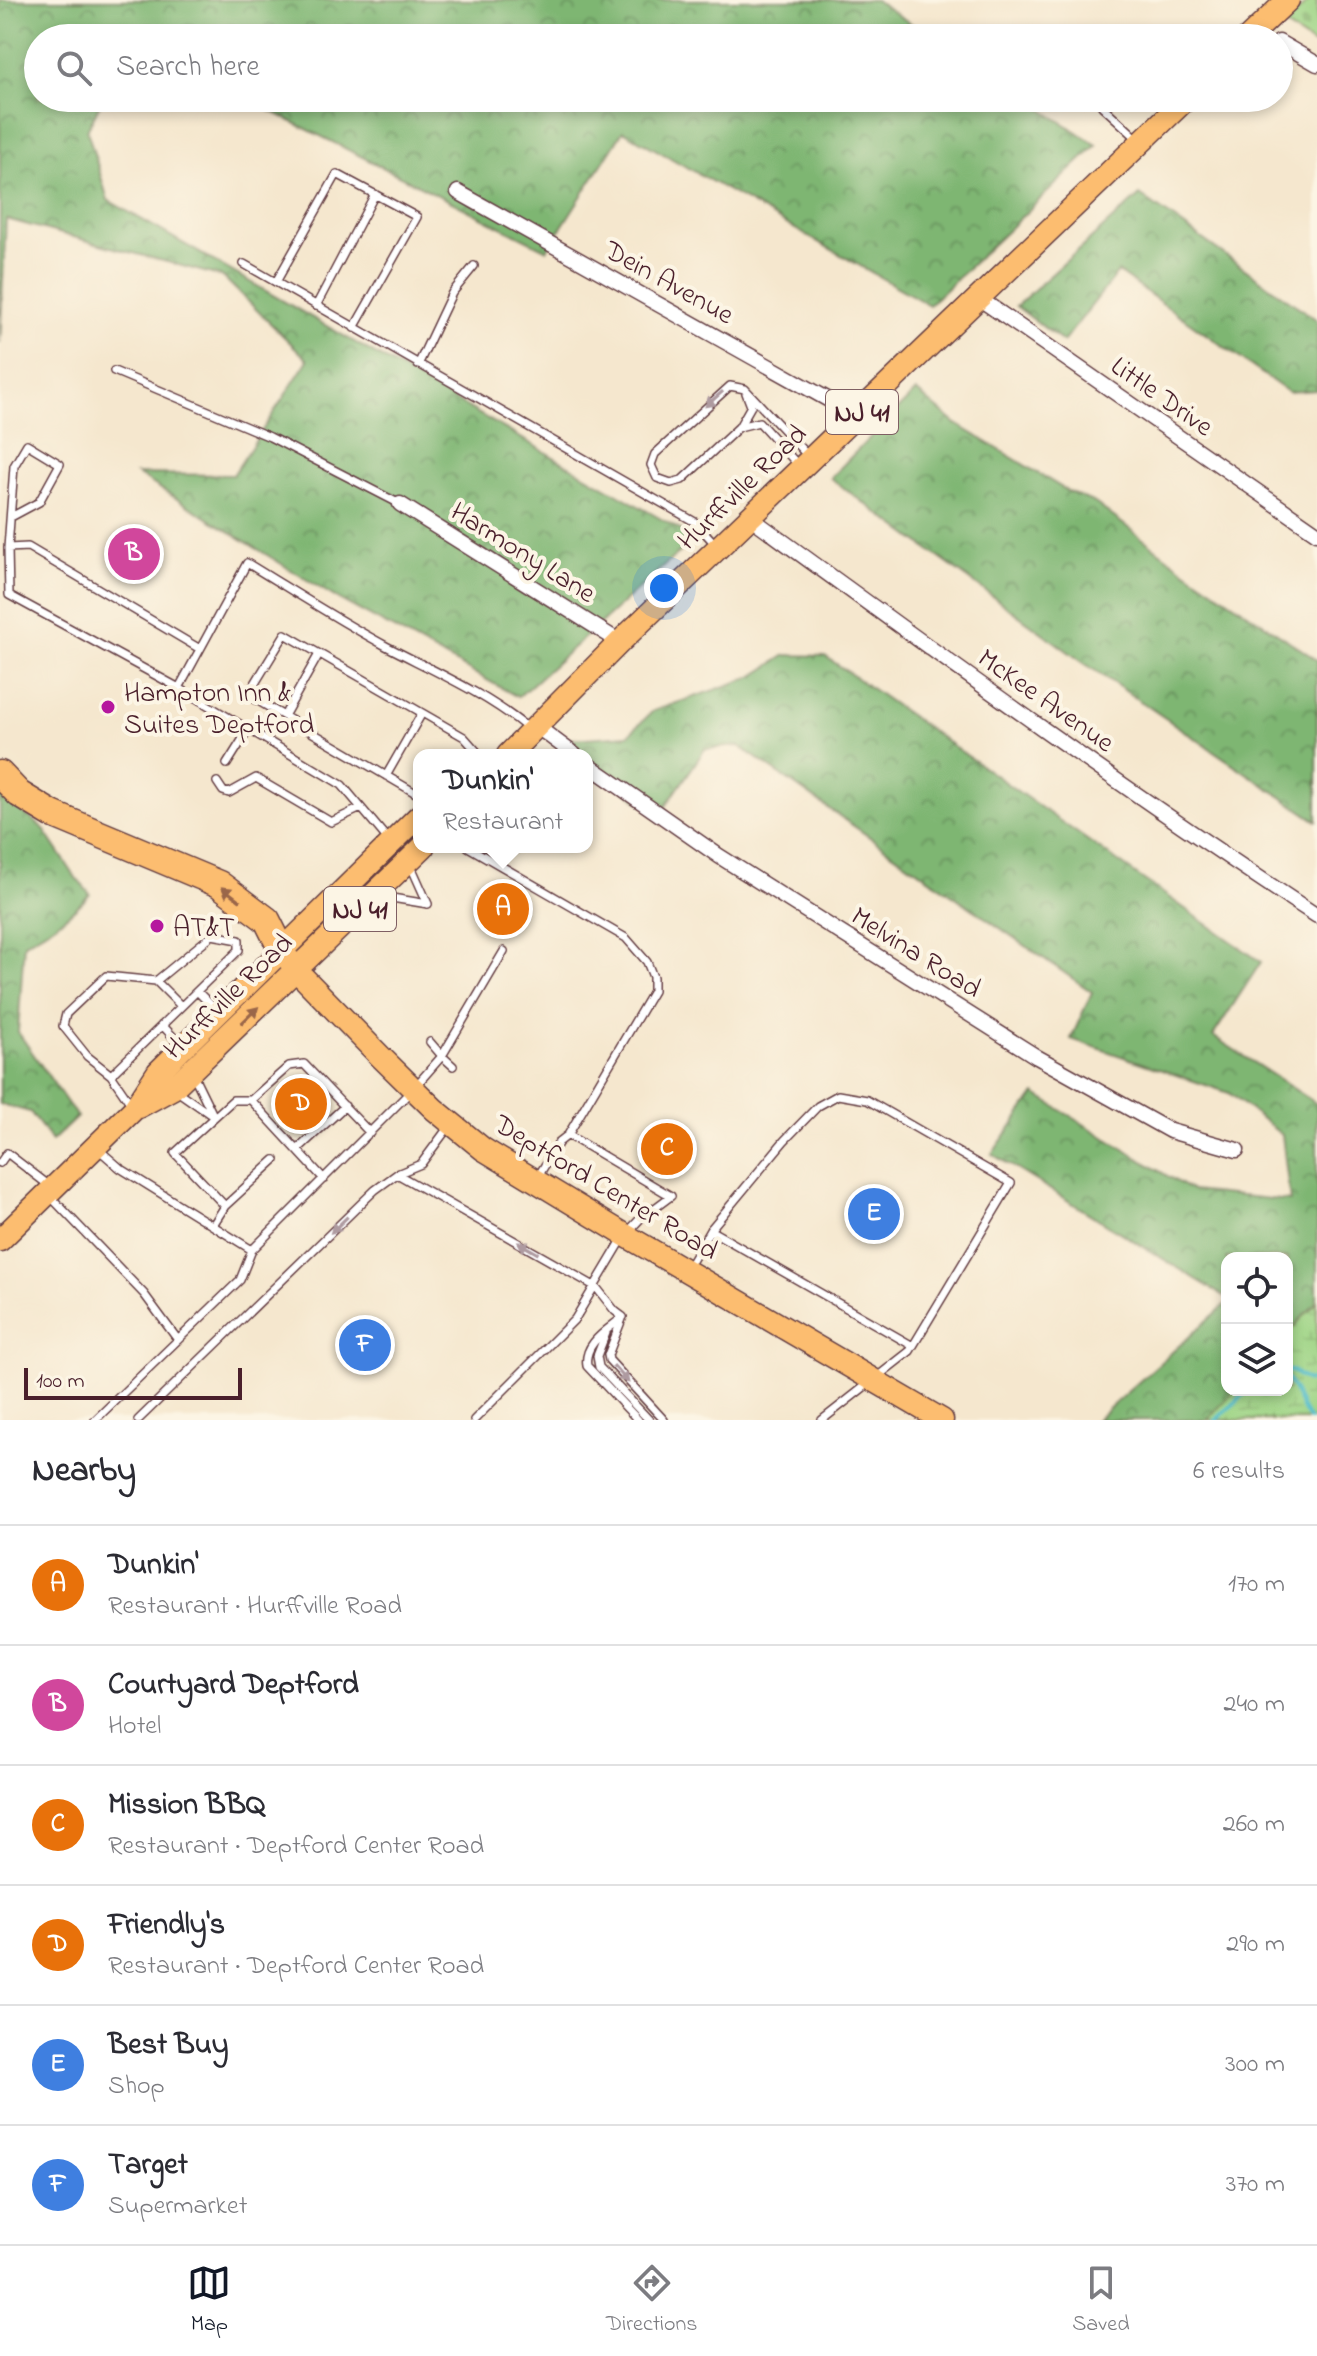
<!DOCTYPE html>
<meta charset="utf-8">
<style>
body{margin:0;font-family:"Indie Flower",sans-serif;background:#f7f7f7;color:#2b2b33}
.controls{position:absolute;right:24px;bottom:24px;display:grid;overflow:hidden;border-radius:16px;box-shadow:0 4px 12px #0003}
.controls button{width:72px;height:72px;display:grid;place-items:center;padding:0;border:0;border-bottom:2px solid #e1e1e2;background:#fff;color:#2b2b33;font:40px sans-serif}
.scale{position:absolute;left:24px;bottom:20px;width:218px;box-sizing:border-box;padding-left:8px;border:4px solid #4a1f2b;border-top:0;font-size:22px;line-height:28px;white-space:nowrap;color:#4a1f2b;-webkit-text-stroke:6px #fcf5e5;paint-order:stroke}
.you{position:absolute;left:664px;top:588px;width:28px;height:28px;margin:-20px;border:6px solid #fff;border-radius:50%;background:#1a73e8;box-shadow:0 0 0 12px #1a73e833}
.badge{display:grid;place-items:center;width:52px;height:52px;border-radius:50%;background:#111827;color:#fff;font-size:26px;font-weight:700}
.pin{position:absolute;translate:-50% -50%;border:4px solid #fff;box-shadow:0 2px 8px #0006}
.popup{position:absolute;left:413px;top:749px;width:180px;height:104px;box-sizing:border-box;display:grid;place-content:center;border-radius:16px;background:#fff;filter:drop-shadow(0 2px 6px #0005);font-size:26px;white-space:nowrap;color:#7c7c81}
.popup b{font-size:30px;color:#2b2b33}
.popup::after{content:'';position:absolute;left:50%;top:100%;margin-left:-16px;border:16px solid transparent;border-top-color:#fff}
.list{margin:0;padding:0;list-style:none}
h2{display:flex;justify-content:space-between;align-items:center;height:104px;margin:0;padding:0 32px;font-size:34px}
h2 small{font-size:26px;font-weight:400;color:#7c7c81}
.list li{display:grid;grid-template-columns:52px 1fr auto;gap:24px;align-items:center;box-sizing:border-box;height:120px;padding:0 32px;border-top:2px solid #e1e1e2}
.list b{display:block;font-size:30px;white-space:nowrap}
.list p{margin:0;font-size:26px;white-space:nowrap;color:#7c7c81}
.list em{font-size:26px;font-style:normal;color:#7c7c81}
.icon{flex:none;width:44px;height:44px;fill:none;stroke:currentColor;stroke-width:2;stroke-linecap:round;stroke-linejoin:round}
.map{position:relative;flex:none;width:1317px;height:1420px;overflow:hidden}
.search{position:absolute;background:#fff;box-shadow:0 4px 12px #0003;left:24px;right:24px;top:24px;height:88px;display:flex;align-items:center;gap:20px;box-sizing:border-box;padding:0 28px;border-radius:44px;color:#7c7c81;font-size:30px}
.sheet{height:824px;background:#fff}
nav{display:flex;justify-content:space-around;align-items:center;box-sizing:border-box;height:112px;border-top:2px solid #e1e1e2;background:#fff;font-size:22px;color:#7c7c81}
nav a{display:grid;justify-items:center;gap:4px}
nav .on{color:#111827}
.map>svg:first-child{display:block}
</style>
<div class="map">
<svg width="1317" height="1420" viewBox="0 0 1317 1420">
<defs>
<pattern id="forest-crowns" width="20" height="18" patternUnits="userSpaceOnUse" patternTransform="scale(2)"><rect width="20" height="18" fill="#7eb672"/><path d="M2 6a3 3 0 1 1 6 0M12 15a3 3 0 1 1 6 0" fill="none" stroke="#69935e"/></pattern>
<pattern id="wetland-marsh" width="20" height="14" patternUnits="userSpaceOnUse" patternTransform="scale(2)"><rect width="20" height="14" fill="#9ed485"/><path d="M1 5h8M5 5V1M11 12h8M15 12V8" fill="none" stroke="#8ab673"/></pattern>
<pattern id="cemetery-stones" width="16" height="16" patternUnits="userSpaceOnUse" patternTransform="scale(2)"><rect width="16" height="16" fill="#9ed485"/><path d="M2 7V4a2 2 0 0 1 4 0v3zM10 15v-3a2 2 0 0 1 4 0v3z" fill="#8ab673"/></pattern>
</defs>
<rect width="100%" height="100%" fill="#fcf5e5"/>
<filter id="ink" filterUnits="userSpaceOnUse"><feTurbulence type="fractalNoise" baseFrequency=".0125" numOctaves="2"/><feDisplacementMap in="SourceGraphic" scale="16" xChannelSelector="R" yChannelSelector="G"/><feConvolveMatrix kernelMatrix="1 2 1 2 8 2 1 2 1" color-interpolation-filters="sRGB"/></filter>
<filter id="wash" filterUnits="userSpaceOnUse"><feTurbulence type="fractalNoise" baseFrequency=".006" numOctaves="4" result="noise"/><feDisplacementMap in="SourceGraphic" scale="32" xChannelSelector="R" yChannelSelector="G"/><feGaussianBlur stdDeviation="1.8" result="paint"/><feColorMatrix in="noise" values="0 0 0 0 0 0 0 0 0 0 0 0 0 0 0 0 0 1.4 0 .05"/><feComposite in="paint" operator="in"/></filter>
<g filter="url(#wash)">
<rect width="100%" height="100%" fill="#f5e7ce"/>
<!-- forest -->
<path fill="url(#forest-crowns)" stroke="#646a4e" stroke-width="2" d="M0,0H875L933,38H38V98H103L87,130L108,200L682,531L684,548L518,697L333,596L137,474L233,475L308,360L223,277L6,219L0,343Z
M245,98H1025L1097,145L929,305L623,131L547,250Z
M1140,195L1317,320V390L1288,392L1118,272L1063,342L1016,306Z
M916,391L955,423L1069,492L1095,503L1186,571L1317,660V821L1081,661L830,478Z
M786,655L825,656L1261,962L1213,1036L1317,1104V1302L1287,1334V1258H1227V1298L992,1154L1035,1094L1192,1191L1290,1201L1282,1135L1229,1093L1071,1039L1092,992L739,746L705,749L659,816L587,762V755H582L570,739L628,735L653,711L752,677Z
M0,794L43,828L76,878L90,894C70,916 50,929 24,943L18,1032L77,1117L52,1141L30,1112L0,1104Z
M1227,1303V1390H1235L1207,1420H1096Z"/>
<!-- wetland -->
<path fill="url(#wetland-marsh)" stroke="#747a58" stroke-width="2" d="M1317,1302V1420H1207L1235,1390H1287V1334Z"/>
<!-- cemetery -->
<path fill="url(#cemetery-stones)" stroke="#747a58" stroke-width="2" d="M1310,0H1317V47L1284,25Z"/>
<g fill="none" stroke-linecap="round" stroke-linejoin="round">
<!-- stream -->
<path stroke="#51bdcc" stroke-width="4" d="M1287,1371H1292L1308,1381L1317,1379
M1287,1379C1298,1392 1298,1407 1310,1420
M1216,1420L1249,1390"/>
</g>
</g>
<g filter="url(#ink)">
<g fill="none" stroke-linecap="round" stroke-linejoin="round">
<!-- service casing -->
<g stroke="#643d43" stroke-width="10">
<path id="service" d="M1099,98L1102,106L1140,141
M244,264L695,522L718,547
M276,282L337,174L417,217L354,328
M316,306L375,194
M418,365L452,293L474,266
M114,371L270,437L400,504
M739,427L751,406L746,393
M800,467L759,422L739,427L682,480L671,483L657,478L651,465L655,454L730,386L745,389L808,456
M11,517L39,502L60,464L27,444L14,466L8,548L28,547L200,649
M8,548L9,595L179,688
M284,716L319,654
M227,764L249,729
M386,776L422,713
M217,782L223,791L229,793L256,778L331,822L361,808
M419,795L248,695L285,634L464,737L480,755
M390,842L342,785L179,688L247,563C293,591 339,621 386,646C436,672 487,694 530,730
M468,847L626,938L647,962L653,977V991L568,1135L559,1142L536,1180
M411,866L428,904
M380,896L428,904
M197,991L215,1009
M162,1025L180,1044
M430,1042L442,1056L504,951
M192,1072L214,1117
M111,1075L239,950V940L212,935L156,981
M174,1089L214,1117
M251,1100H233L175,1153L225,1206L275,1160
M133,1107L111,1075L87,1056L63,1026L66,1014L106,976L156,981L181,1006
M297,1150L345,1106
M0,1163L7,1153L51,1187
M397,1174L596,1287L615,1311L623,1317
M324,1179L251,1100L289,1066L304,1064L370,1133
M49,1195L144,1294L178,1340
M213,1225L225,1206
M710,1230L913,1346
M252,1250L413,1089L442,1056L453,1066
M688,1268L710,1230L784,1141L818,1106L838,1095L867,1100L1011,1183L910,1351L822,1420
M623,1317C608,1330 583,1343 587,1366L638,1420
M622,1319L608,1355L609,1360L664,1420
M606,1333L597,1356L599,1367L649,1420
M95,1420L240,1280L252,1250L120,1168L97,1148
M138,1420L375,1190L397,1174L421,1164L450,1125
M474,1420L575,1319L625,1235L640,1219L671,1196L568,1135"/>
</g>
<!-- minor casing -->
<g stroke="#643d43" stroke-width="17">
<path id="minor" d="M1279,42L1317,64
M458,192L829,400L854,420
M980,299L1317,533
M400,504L620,642
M751,518C938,654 1124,790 1317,916
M535,725L575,755
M587,764L719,856L1037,1057L1170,1131L1237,1150"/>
</g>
<!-- primary casing -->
<g stroke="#643d43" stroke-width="25">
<path id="primary" d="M1248,38L1288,0
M508,755L620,642L1187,98
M282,950L296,970L381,1057L434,1109L483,1149L625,1235L942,1420
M138,1107L173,1088L423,847
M0,1240L134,1109L158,1072L419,816"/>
</g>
<!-- motorway casing -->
<g stroke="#643d43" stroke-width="29">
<path id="motorway" d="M0,774L19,794L52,814L219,884L267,920L282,950"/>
</g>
<!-- service -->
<use href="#service" stroke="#fff" stroke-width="7"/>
<!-- minor -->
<use href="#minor" stroke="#fff" stroke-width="14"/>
<!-- primary -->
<use href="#primary" stroke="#fcbd6f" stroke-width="22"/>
<!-- motorway -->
<use href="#motorway" stroke="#fcbd6f" stroke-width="26"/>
</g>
<!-- one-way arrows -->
<defs><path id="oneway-solid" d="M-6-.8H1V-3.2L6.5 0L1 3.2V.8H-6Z" transform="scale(2)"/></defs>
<g fill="#ae9aa0">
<use href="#oneway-solid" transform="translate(714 399) rotate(139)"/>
<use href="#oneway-solid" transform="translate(339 1225) rotate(136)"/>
<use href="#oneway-solid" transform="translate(528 1248) rotate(-150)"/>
<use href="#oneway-solid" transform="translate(621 1374) rotate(48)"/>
</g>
<g fill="#9a664a">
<use href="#oneway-solid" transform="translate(231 894) rotate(-143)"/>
<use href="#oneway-solid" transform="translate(250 1015) rotate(-44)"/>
</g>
</g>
<!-- markers -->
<g fill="#b5179e" stroke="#fcf5e5" stroke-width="3">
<circle cx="108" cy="707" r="8"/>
<circle cx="157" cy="926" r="8"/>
</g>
<g text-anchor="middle" stroke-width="8" stroke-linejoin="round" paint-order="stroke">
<!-- shield labels -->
<g fill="#fcf5e5" stroke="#7f5f63" stroke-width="2">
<rect x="826" y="390" width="72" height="44" rx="6"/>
<rect x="324" y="887" width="72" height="44" rx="6"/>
</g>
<g font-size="26" font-weight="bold" fill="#4a1f2b">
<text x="862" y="421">NJ 41</text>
<text x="360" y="918">NJ 41</text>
</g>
<!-- street labels -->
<g font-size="28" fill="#4a1f2b" stroke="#fcf5e5">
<text transform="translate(670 281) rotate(29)" y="10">Dein Avenue</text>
<text transform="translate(1163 395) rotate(35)" y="10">Little Drive</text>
<text transform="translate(741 486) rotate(-44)" y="10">Hurffville Road</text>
<text transform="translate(524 551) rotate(32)" y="10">Harmony Lane</text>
<text transform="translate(1047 699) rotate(35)" y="10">McKee Avenue</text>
<text transform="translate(917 951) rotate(32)" y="10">Melvina Road</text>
<text transform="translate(227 995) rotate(-44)" y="10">Hurffville Road</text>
<text transform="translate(607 1186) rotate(31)" y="10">Deptford Center Road</text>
</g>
<!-- poi labels -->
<g font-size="28" fill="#4a1f2b" stroke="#fcf5e5" text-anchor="start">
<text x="124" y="701">Hampton Inn &amp;<tspan x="124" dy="32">Suites Deptford</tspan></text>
<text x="173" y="936">AT&amp;T</text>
</g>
</g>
</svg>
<div class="controls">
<button><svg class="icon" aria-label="locate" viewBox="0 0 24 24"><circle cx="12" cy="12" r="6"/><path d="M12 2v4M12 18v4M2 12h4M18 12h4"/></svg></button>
<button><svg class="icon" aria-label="layers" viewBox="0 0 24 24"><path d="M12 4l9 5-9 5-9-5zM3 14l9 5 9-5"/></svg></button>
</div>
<div class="scale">100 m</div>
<div class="you"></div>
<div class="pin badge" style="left:503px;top:909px;background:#e8710a">A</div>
<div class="popup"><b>Dunkin'</b>Restaurant</div>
<div class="pin badge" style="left:134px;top:554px;background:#d1479c">B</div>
<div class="pin badge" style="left:667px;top:1149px;background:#e8710a">C</div>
<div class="pin badge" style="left:301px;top:1104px;background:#e8710a">D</div>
<div class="pin badge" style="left:874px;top:1214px;background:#3f7fe0">E</div>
<div class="pin badge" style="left:365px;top:1345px;background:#3f7fe0">F</div>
<div class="search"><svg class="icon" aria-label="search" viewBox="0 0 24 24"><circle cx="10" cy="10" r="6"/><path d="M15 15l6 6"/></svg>Search here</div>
</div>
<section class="sheet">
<h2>Nearby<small>6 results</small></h2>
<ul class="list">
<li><span class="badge" style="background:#e8710a">A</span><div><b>Dunkin'</b><p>Restaurant · Hurffville Road</p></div><em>170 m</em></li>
<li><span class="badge" style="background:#d1479c">B</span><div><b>Courtyard Deptford</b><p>Hotel</p></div><em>240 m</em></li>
<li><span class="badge" style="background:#e8710a">C</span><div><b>Mission BBQ</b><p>Restaurant · Deptford Center Road</p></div><em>260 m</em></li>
<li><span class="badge" style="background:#e8710a">D</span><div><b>Friendly's</b><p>Restaurant · Deptford Center Road</p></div><em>290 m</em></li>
<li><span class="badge" style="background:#3f7fe0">E</span><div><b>Best Buy</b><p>Shop</p></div><em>300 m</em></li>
<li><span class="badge" style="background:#3f7fe0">F</span><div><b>Target</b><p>Supermarket</p></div><em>370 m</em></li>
</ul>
</section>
<nav>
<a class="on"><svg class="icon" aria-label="map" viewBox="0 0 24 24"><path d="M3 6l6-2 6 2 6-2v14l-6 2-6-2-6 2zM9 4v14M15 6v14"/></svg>Map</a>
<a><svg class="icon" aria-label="directions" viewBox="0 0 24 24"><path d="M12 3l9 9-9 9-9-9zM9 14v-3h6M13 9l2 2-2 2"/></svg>Directions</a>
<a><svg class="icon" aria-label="saved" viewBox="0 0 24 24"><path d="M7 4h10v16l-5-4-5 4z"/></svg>Saved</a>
</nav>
